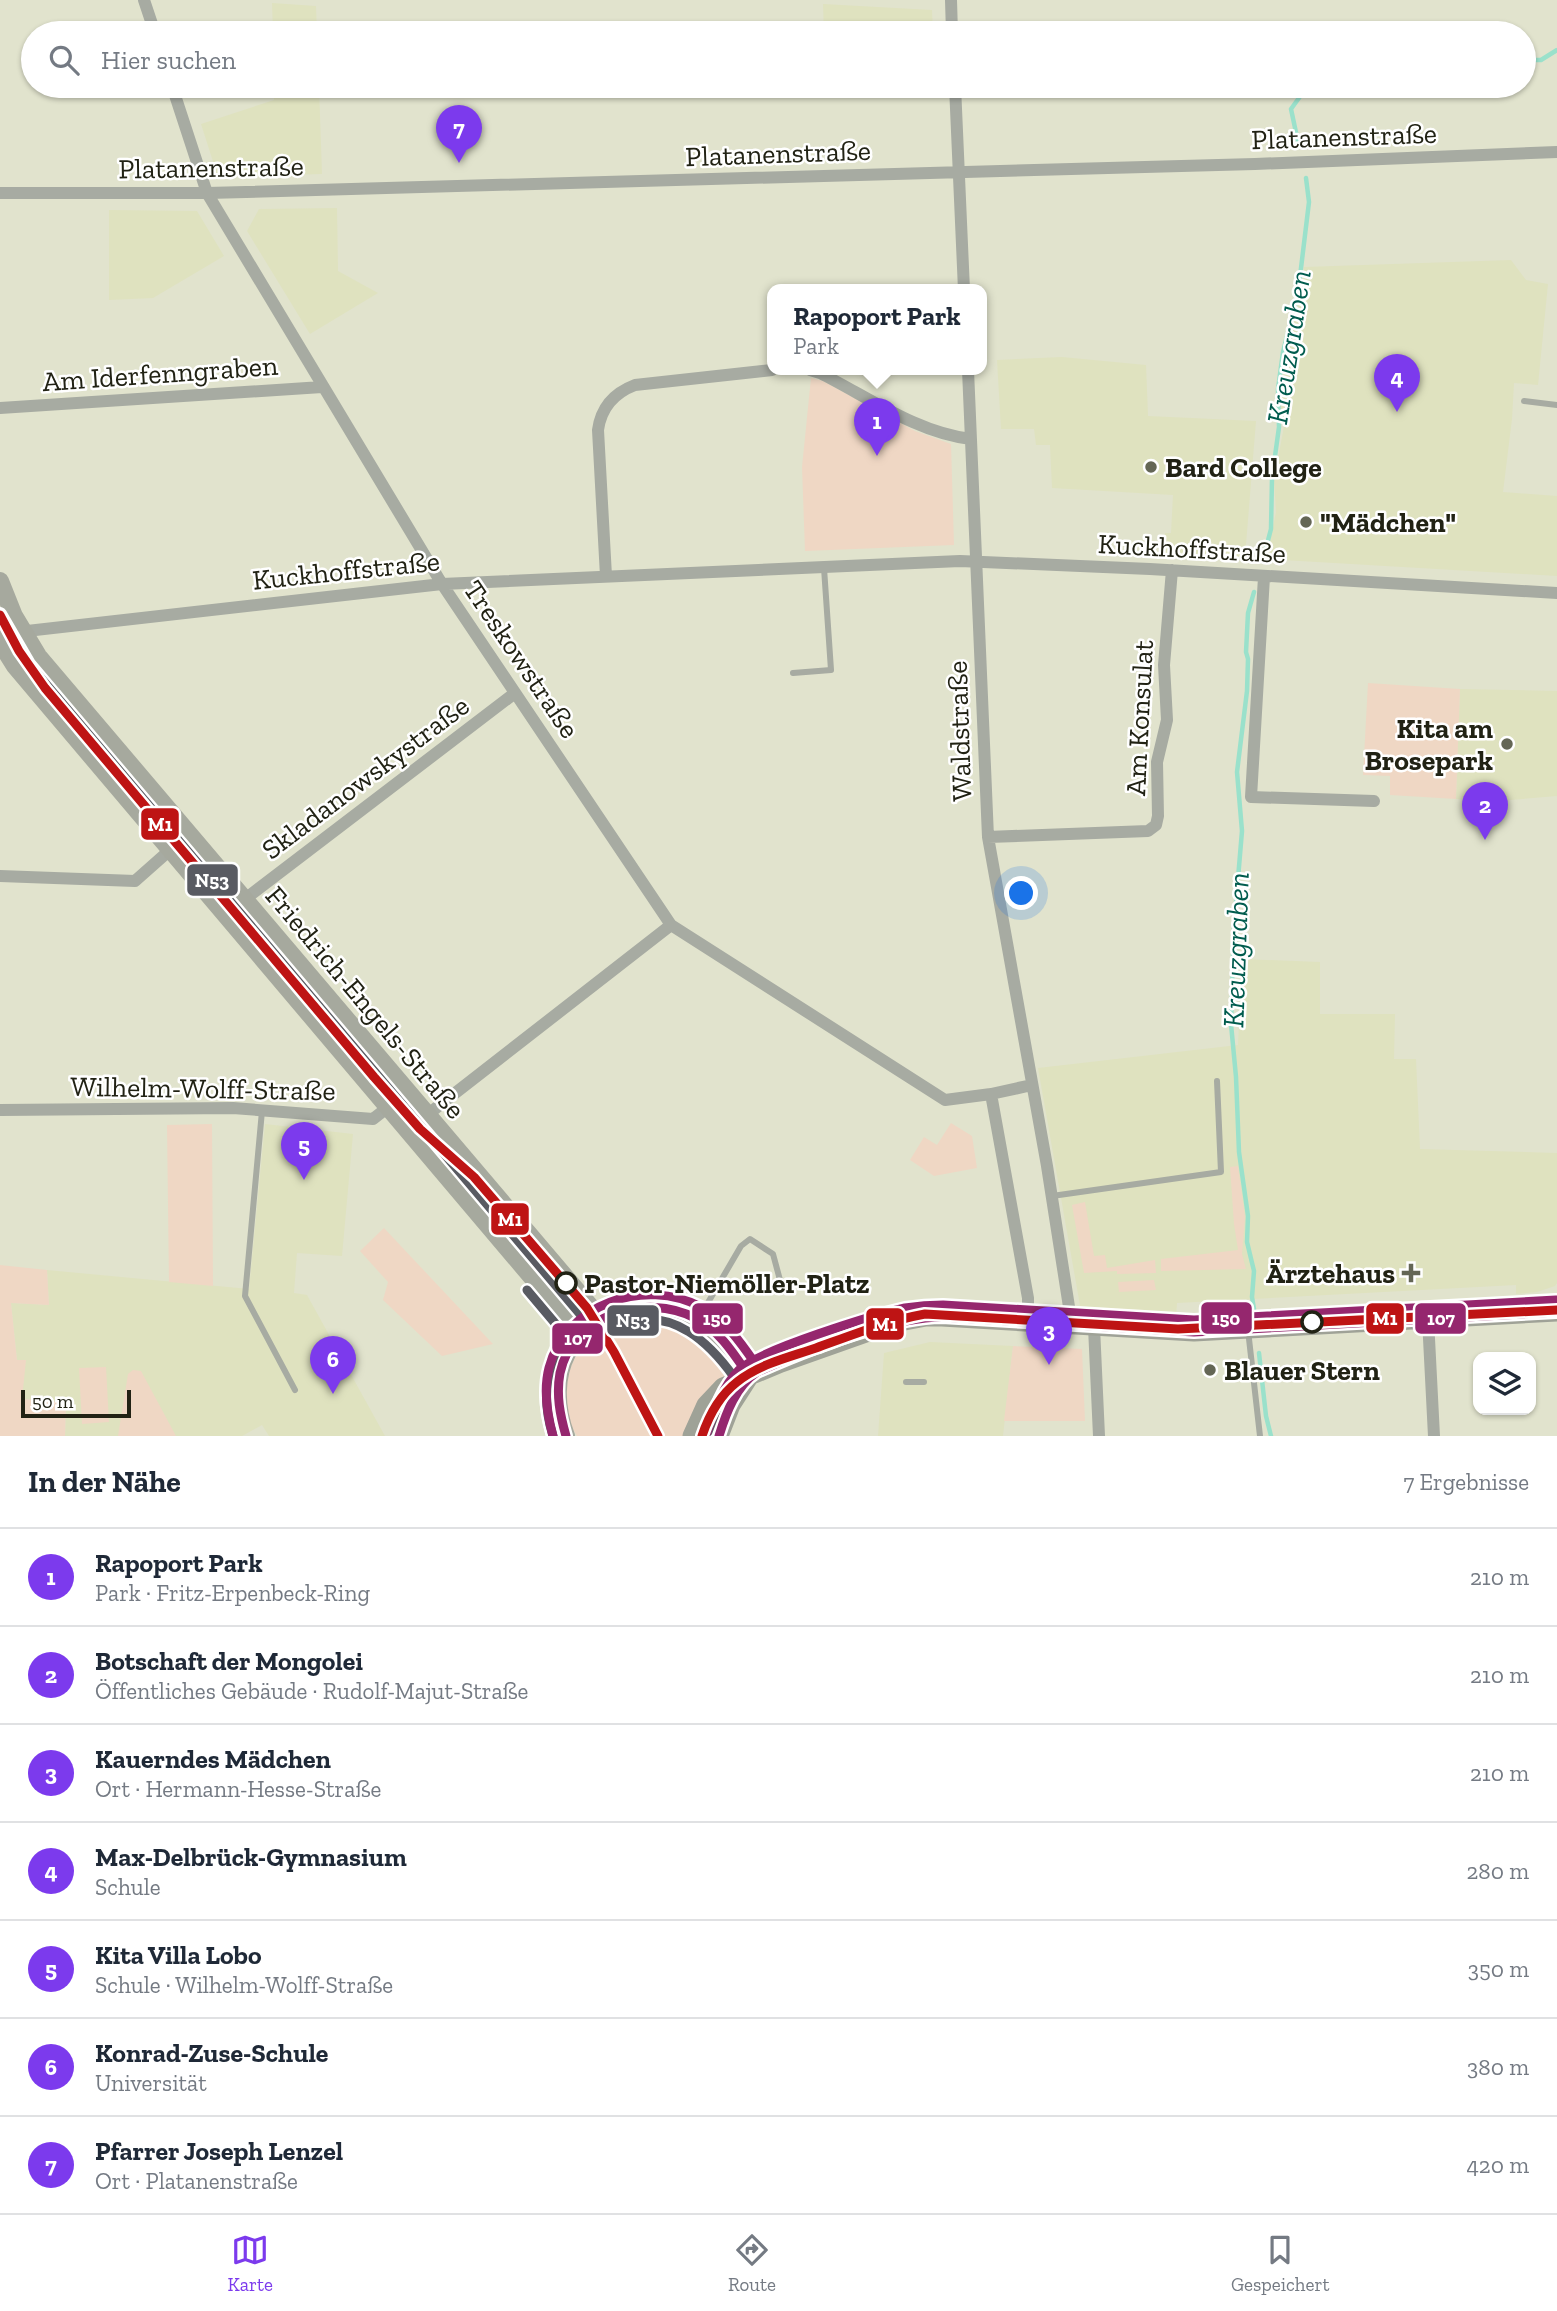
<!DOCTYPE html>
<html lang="de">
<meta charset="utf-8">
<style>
body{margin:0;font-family:"Zilla Slab",serif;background:#f2f2f3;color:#1f2937}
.controls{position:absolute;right:21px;bottom:21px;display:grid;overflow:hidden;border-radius:14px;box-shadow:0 2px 5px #0004}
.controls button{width:63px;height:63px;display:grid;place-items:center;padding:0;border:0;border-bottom:2px solid #e0e1e3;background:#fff;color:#1f2937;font:35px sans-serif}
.scale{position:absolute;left:21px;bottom:18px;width:110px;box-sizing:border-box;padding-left:7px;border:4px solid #212214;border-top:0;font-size:19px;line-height:24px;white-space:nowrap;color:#212214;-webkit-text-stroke:5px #fff;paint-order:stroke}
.you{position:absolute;left:1022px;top:894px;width:24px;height:24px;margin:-18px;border:5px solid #fff;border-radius:50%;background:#1a73e8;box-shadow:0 0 0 10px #1a73e833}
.badge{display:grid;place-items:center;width:46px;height:46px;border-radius:50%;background:#7c3aed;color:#fff;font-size:23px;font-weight:700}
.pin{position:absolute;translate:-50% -58px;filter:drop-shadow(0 2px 4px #0008)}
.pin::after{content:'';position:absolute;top:37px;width:24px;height:21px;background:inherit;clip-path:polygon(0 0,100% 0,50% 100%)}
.popup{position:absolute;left:767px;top:284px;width:220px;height:91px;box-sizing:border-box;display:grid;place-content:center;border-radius:14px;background:#fff;filter:drop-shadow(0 2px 5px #0005);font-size:23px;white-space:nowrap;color:#747a83}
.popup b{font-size:26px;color:#1f2937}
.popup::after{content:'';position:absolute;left:50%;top:100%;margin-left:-14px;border:14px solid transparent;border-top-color:#fff}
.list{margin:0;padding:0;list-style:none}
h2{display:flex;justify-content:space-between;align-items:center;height:91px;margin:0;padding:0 28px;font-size:30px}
h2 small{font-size:23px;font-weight:400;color:#747a83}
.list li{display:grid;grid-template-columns:46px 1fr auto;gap:21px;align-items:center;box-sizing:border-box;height:98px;padding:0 28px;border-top:2px solid #e0e1e3}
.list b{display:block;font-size:26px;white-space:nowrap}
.list p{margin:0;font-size:23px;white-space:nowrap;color:#747a83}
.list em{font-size:23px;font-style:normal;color:#747a83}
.icon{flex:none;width:38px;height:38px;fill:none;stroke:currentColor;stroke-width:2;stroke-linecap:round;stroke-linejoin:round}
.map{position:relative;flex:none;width:1557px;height:1436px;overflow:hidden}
.search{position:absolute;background:#fff;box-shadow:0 2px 5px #0004;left:21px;right:21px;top:21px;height:77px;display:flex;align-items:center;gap:18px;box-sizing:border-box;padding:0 24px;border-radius:38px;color:#747a83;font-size:26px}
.sheet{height:777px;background:#fff}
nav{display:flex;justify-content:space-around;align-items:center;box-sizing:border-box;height:98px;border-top:2px solid #e0e1e3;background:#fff;font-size:19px;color:#747a83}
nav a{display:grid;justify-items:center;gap:4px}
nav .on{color:#7c3aed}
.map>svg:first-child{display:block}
</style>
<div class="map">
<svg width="1557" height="1436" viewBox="0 0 1557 1436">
<rect width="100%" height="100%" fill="#e1e3cd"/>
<!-- built -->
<path fill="#dfe2bf" d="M272,3L316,6L317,33H273Z
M823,4L932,10L933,33H824Z
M274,86H319L322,174L218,177L201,124L274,100Z
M337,208L338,271L378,293L310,334L247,231L259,209Z
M109,210L197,211L224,256L153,298L109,300Z
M1511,260L1526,280L1548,284L1538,385L1514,383L1512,419L1503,492L1557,496V576L1266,559L1276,512L1274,480L1285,421L1280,405L1286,353L1302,293L1304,267Z
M1062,357L1146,365L1148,416L1256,421L1245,557L1164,554L1165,533H1171L1173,495L1052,488L1050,445H1036L1034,429H1001L997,360Z
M1460,689L1557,691V796L1498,801L1456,799Z
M1242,959L1320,962V1014H1395L1394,1059H1416L1420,1149L1557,1153V1283L1555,1286L1537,1292L1516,1294V1285L1177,1303L1176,1319L1081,1311L1038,1068L1238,1045Z
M265,1124L353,1134L342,1256L297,1253L294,1293L307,1295L385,1436H269L262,1425L242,1436H65L66,1402L22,1399L25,1361L17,1360L11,1303L49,1305L47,1270L249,1289Z
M930,1342L1013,1346L1003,1436H878L884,1353Z"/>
<!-- green -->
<path fill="#efd7c4" d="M811,378L823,381L915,431L951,444L954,545L805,551L802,467Z
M36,661L168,817L162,821L48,686L31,663Z
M1368,683L1460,689L1456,799L1390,795V776L1363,775Z
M172,822L248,912L242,916L167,827Z
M252,917L379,1068L374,1072L247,922Z
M951,1123L972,1136L977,1168L934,1176L910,1160L924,1137L937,1145Z
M212,1124L213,1286L169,1282L167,1125Z
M1238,1166L1245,1217L1242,1254L1246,1269L1161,1271V1259L1238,1250L1234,1224L1230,1167Z
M1085,1202L1094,1256L1105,1255L1107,1268L1155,1260L1156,1273L1117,1274V1271L1084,1273L1072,1205Z
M384,1228L493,1344L442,1356L383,1300L388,1282L360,1251Z
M0,1265L47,1270L49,1305L11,1303L17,1360H26L22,1399L66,1402L65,1436H0Z
M1154,1280L1156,1290L1119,1292L1118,1282Z
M641,1314C692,1319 702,1323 731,1365V1371L710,1388L685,1436H577C555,1402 567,1351 600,1329C612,1321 628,1318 641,1314Z
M1013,1346L1082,1349L1085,1421H1004Z
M106,1367L109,1422L82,1424L79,1368Z
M133,1370L141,1371L176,1436H118L128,1374Z"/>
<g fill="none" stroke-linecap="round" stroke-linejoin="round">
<!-- stream -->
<path stroke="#9ae1cb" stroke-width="4.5" d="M1524,60H1541L1557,50
M1298,142L1291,109L1304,91L1313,86
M1263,559L1271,529L1272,478L1279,427L1278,389L1283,352L1298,293L1309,202L1306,178
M1254,592L1248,613L1246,652L1248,659L1247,691L1237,772L1242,831L1234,926L1231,1024L1236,1077L1239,1152L1248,1216L1247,1242L1254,1271L1252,1297L1254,1309
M1259,1353L1266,1416L1271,1436"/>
<!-- lane -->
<path stroke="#a7aba2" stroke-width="6" d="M1524,401L1557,405
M793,673L831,670L824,568
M262,1111L245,1296L295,1390
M1052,1196L1221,1172L1217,1081
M699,1318L741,1246L750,1239L773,1254L780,1280
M1248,1330L1260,1436
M906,1382H924"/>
<!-- street -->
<path stroke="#a7aba2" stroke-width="12" d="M144,0L155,33
M951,0L952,33
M172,86L207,193L442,584L671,925L945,1100L991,1094L1032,1085
M955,86L964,290
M0,193H207L1255,164L1557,152
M810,370L820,373C868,397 917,433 971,439
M968,370L988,837L1047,1166L1072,1326
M0,408L322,387
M606,576L598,430C601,408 614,393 635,385L772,370
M1264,577L1251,797L1374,801
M0,634L442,584L960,561L1150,569L1557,593
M988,837L1148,831L1156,825L1158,816L1157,762L1167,720L1164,665L1172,570
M0,876L135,881L170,850
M245,899L515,693
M991,1094L1028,1298V1323
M0,1110L233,1108L373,1119L387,1108L427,1115L671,925
M1428,1319L1434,1436
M1094,1327L1099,1436"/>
<!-- secondary -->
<path stroke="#a6a99e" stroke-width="18" d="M0,581L14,616L38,656L600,1318
M0,642L15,666L580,1334
M566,1436C543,1375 569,1317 637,1308C657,1306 677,1309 695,1318C718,1330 735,1355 749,1376"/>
<!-- primary -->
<path stroke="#9fa297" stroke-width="19" d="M692,1436L706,1405L723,1387L781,1363L894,1323L926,1317H942L1194,1332L1557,1312
M719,1436L731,1405L749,1377"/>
<!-- bus-1 casing -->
<g stroke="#fff" stroke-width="14">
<path id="bus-1" d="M566,1436C560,1415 556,1395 560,1373C572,1315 646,1292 695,1318C719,1330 734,1354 749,1376
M719,1436C726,1413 736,1386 757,1372C807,1350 888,1318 942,1317L1194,1332L1557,1312"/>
</g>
<!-- bus-2 casing -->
<g stroke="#fff" stroke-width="14">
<path id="bus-2" d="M0,614L29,664L591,1327C604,1334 616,1324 628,1321C675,1311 708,1341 734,1377L720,1400L708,1432
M527,1290L565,1335C545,1366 542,1401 553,1436"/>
</g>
<!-- bus-3 casing -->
<g stroke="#fff" stroke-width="14">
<path id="bus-3" d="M707,1432C714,1411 723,1386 739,1370C759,1350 874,1315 905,1308C918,1306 930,1305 943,1305L1194,1320L1556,1300
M553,1436C547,1414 543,1391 549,1368C565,1304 645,1277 701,1307C727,1321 743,1346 759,1369"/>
</g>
<!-- bus-1 -->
<use href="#bus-1" stroke="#95276e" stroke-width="9"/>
<!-- bus-2 -->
<use href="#bus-2" stroke="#595b62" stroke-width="9"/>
<!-- bus-3 -->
<use href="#bus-3" stroke="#95276e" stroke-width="9"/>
<!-- tram-1 casing -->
<g stroke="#fff" stroke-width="14">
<path id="tram-1" d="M0,615L19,651L45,688L374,1077L420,1129L474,1177L587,1308L614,1352L658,1436
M702,1436C709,1415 719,1396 737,1382C759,1364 790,1357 816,1348C852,1335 887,1321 925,1314L1178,1329L1557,1310"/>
</g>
<!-- tram-1 -->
<use href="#tram-1" stroke="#be1414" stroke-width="9"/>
</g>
<!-- markers -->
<g fill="#646655" stroke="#fff" stroke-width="2.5">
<circle cx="1151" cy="467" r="7"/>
<circle cx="1306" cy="522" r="7"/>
<circle cx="1507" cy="744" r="7"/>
<path d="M1407.5 1262.5h7v7h7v7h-7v7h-7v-7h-7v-7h7z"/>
<circle cx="1210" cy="1370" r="7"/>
</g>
<g fill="#fff" stroke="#212214" stroke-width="3.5">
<circle cx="566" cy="1283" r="10"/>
<circle cx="1312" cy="1322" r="10"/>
</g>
<g text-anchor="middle" stroke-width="5" stroke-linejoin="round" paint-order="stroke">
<!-- street labels -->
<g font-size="28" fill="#212214" stroke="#fff">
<text transform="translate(1344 136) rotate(-2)" y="10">Platanenstraße</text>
<text transform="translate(778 153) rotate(-2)" y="10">Platanenstraße</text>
<text transform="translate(211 167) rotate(-1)" y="10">Platanenstraße</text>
<text transform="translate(160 373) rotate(-4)" y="10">Am Iderfenngraben</text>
<text transform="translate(1192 548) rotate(3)" y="10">Kuckhoffstraße</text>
<text transform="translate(346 570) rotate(-6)" y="10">Kuckhoffstraße</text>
<text transform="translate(522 659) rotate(56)" y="10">Treskowstraße</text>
<text transform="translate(1139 718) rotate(-87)" y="10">Am Konsulat</text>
<text transform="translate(959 731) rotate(-92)" y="10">Waldstraße</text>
<text transform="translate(365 777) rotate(-37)" y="10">Skladanowskystraße</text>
<text transform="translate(366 1002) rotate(50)" y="10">Friedrich-Engels-Straße</text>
<text transform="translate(203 1088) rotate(1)" y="10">Wilhelm-Wolff-Straße</text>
</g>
<!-- poi labels -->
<g font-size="28" font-weight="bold" fill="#212214" stroke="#fff" text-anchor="start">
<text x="1165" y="477">Bard College</text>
<text x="1320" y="532">"Mädchen"</text>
<text x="1493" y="738" text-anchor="end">Kita am<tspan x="1493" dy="32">Brosepark</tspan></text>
<text x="1395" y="1283" text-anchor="end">Ärztehaus</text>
<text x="1224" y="1380">Blauer Stern</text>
</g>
<!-- stop labels -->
<g font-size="28" font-weight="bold" fill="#212214" stroke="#fff" text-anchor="start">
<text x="584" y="1293">Pastor-Niemöller-Platz</text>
</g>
<!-- water labels -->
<g font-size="30" font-style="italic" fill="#015c4e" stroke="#fff">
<text transform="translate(1289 347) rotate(-81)" y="10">Kreuzgraben</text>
<text transform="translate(1236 950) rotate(-88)" y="10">Kreuzgraben</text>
</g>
</g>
<g stroke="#fff" stroke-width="2.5">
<rect x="140" y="807" width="40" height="34" rx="7" fill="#be1414"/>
<rect x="186" y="863" width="53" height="34" rx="7" fill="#595b62"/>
<rect x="490" y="1202" width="40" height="34" rx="7" fill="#be1414"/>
<rect x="1200" y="1301" width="53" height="34" rx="7" fill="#95276e"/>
<rect x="691" y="1302" width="53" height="33" rx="7" fill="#95276e"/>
<rect x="1414" y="1302" width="53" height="33" rx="7" fill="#95276e"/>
<rect x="1365" y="1302" width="40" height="33" rx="7" fill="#be1414"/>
<rect x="606" y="1304" width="54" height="33" rx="7" fill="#595b62"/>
<rect x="865" y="1307" width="40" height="34" rx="7" fill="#be1414"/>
<rect x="551" y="1322" width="53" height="33" rx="7" fill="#95276e"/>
</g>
<g font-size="19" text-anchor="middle" font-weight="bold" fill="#fff">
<text x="160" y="831">M1</text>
<text x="212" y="887">N53</text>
<text x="510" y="1226">M1</text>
<text x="1226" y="1325">150</text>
<text x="717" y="1325">150</text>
<text x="1441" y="1325">107</text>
<text x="1385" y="1325">M1</text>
<text x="633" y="1327">N53</text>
<text x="885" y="1331">M1</text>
<text x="578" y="1345">107</text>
</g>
</svg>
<div class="controls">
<button><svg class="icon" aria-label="layers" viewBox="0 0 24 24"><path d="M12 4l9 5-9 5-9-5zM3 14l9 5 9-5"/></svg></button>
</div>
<div class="scale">50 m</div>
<div class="you"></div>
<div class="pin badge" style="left:877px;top:456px">1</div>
<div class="popup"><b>Rapoport Park</b>Park</div>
<div class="pin badge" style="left:1485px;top:840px">2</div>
<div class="pin badge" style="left:1049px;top:1365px">3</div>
<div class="pin badge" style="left:1397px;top:412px">4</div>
<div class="pin badge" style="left:304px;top:1180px">5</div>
<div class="pin badge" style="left:333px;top:1394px">6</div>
<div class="pin badge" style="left:459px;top:163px">7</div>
<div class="search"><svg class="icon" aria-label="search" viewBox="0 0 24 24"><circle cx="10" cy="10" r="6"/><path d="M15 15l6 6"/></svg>Hier suchen</div>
</div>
<section class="sheet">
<h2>In der Nähe<small>7 Ergebnisse</small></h2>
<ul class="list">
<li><span class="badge">1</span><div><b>Rapoport Park</b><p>Park · Fritz-Erpenbeck-Ring</p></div><em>210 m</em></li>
<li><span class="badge">2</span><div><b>Botschaft der Mongolei</b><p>Öffentliches Gebäude · Rudolf-Majut-Straße</p></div><em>210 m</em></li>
<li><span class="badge">3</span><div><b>Kauerndes Mädchen</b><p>Ort · Hermann-Hesse-Straße</p></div><em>210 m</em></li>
<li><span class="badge">4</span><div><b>Max-Delbrück-Gymnasium</b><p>Schule</p></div><em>280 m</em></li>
<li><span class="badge">5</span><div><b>Kita Villa Lobo</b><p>Schule · Wilhelm-Wolff-Straße</p></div><em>350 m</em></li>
<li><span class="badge">6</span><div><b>Konrad-Zuse-Schule</b><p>Universität</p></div><em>380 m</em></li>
<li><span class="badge">7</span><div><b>Pfarrer Joseph Lenzel</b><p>Ort · Platanenstraße</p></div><em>420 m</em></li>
</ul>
</section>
<nav>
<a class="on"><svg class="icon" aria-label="map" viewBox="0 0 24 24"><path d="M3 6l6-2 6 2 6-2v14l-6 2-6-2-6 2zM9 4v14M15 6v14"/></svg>Karte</a>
<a><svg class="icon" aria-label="directions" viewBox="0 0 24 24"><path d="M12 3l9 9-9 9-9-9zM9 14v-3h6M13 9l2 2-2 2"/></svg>Route</a>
<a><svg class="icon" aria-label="saved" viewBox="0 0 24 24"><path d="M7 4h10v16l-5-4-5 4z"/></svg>Gespeichert</a>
</nav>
